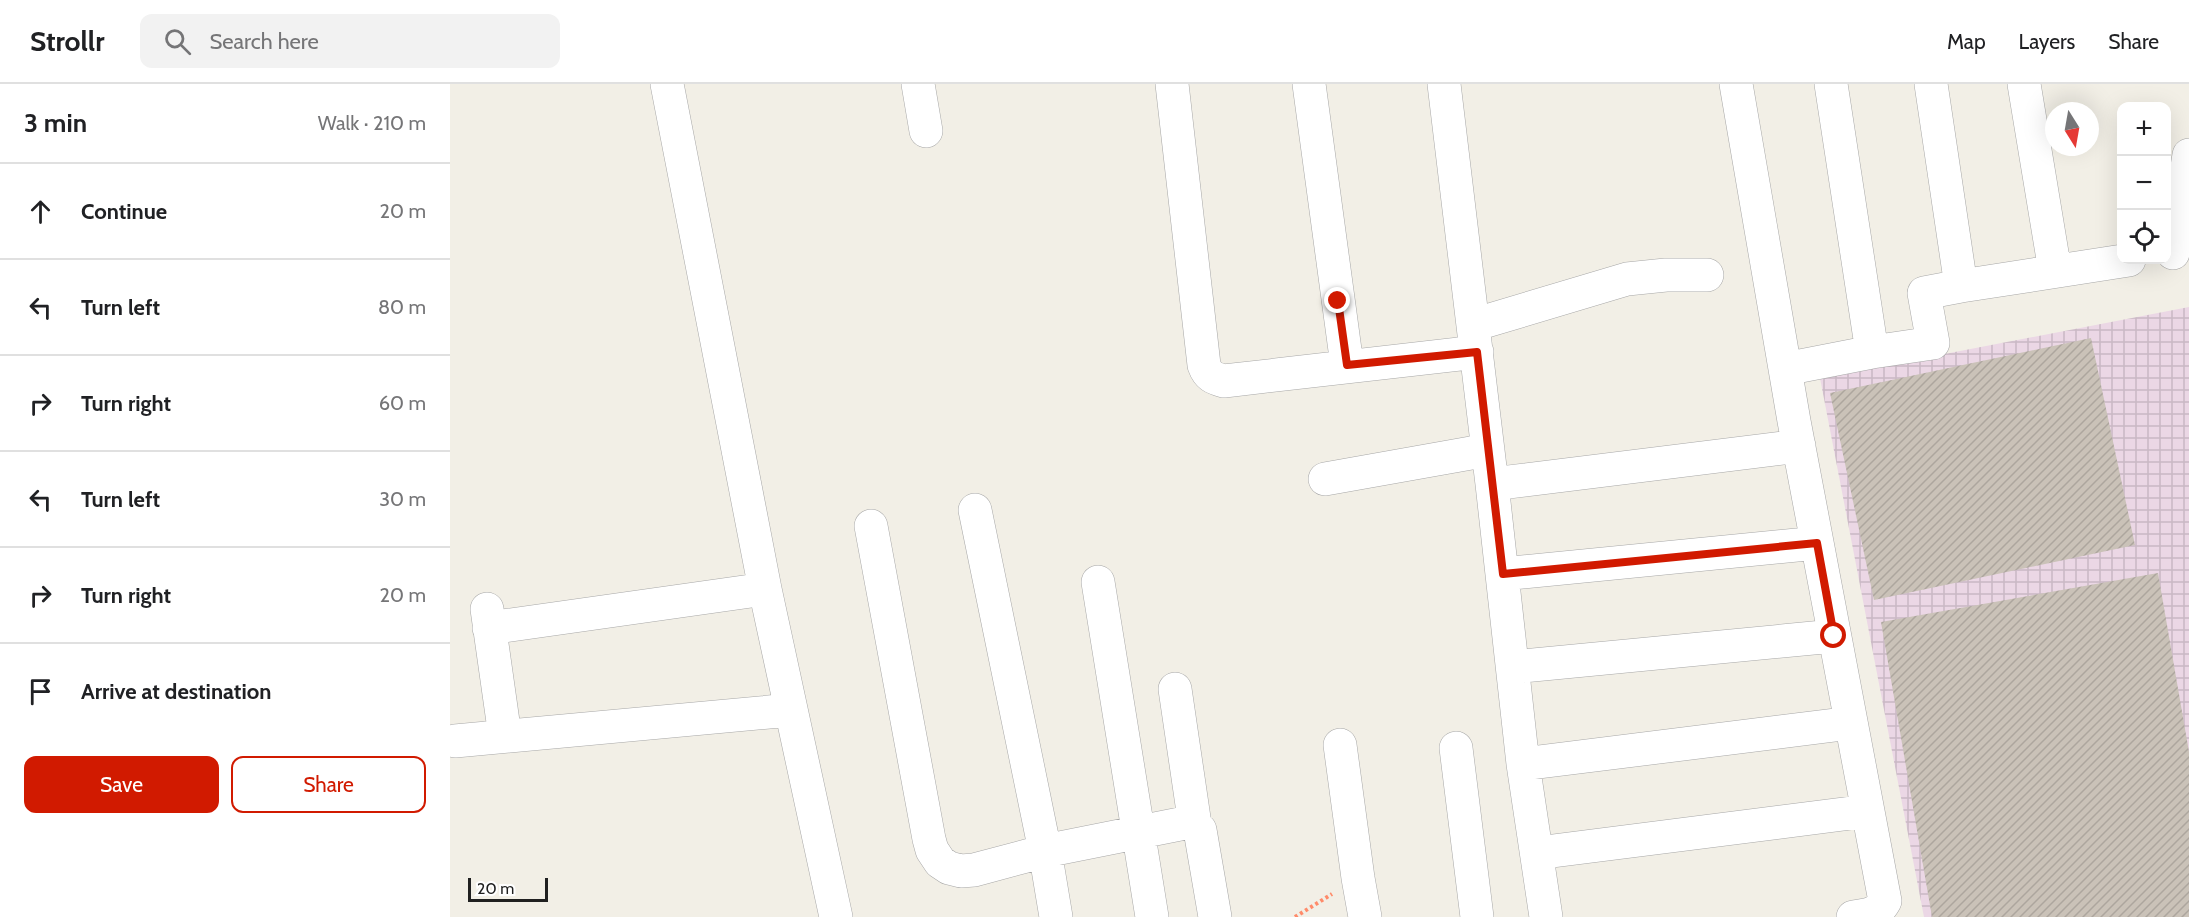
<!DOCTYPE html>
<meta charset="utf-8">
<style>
body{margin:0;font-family:Cabin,sans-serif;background:#f2f2f2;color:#202124}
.controls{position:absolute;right:18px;top:18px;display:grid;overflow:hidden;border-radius:12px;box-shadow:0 6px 24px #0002}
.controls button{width:54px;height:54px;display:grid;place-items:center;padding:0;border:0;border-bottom:2px solid #e0e0e0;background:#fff;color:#202124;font:30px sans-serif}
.compass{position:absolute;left:1595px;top:18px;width:54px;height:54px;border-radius:50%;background:#fff;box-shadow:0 6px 24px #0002;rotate:169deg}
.scale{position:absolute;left:18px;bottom:15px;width:80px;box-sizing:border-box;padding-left:6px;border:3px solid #202020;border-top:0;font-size:16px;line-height:21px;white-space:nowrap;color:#202020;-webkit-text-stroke:4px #fff;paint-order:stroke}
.stop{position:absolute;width:18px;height:18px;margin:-14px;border:4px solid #d11a00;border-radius:50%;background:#fff}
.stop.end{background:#d11a00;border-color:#fff;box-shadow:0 2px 6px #0008}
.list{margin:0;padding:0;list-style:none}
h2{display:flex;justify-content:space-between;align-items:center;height:78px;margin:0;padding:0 24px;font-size:26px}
h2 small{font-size:20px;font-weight:400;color:#757577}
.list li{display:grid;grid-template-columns:39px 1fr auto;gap:18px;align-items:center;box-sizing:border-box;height:96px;padding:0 24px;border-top:2px solid #e0e0e0}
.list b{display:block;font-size:22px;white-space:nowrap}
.list em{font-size:20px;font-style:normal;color:#757577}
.actions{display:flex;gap:12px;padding:18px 24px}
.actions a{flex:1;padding:14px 0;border:2px solid #d11a00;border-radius:12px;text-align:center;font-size:21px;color:#d11a00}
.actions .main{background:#d11a00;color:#fff}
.icon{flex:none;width:33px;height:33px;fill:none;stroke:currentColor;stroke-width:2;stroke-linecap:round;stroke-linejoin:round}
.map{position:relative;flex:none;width:1739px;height:833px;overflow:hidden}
header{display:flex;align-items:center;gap:36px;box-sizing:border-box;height:84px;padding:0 30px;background:#fff;border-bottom:2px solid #e0e0e0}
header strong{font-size:28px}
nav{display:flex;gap:33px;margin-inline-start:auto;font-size:21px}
.search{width:420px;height:54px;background:#f2f2f2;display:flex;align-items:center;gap:15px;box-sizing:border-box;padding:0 21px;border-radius:12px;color:#757577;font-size:22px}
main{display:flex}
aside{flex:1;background:#fff}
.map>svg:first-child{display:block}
</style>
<header>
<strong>Strollr</strong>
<div class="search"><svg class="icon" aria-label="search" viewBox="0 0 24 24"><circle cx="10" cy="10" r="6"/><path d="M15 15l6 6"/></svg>Search here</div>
<nav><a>Map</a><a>Layers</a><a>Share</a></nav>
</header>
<main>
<aside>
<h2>3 min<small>Walk · 210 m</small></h2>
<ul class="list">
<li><svg class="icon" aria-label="ahead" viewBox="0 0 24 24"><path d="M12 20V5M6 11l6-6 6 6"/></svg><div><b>Continue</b></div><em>20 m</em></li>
<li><svg class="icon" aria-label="left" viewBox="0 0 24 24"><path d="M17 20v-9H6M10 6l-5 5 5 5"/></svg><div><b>Turn left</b></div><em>80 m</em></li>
<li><svg class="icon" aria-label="right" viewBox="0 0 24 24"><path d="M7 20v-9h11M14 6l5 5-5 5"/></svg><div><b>Turn right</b></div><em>60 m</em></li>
<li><svg class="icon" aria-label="left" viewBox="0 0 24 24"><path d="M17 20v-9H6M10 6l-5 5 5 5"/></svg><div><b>Turn left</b></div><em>30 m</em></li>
<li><svg class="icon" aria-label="right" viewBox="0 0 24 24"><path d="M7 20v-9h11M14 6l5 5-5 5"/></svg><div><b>Turn right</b></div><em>20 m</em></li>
<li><svg class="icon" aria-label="arrive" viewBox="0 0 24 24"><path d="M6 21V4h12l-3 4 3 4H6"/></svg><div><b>Arrive at destination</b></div></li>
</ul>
<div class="actions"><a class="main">Save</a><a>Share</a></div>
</aside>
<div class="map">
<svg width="1739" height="833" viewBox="0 0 1739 833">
<defs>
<pattern id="industrial-grid" width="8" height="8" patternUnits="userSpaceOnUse" patternTransform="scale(1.5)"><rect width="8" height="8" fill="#ebd7e5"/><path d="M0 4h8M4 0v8" fill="none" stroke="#c9b8c4"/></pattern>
<pattern id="building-hatch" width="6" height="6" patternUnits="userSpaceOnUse" patternTransform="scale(1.5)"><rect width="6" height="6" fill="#cac2b8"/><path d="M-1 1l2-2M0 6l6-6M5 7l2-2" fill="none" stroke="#ada69e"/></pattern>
</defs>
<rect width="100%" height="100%" fill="#f2efe6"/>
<!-- industrial -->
<path fill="url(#industrial-grid)" d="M1739,223V833H1474L1370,294Z"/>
<!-- building -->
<path fill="url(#building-hatch)" d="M1641,254L1685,461L1424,516L1380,309Z
M1708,489L1739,668V833H1482L1431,538Z"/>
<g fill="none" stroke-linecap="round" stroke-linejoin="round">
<!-- minor casing -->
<g stroke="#a7a7a7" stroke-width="34">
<path id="minor" d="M217,0L315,505L386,833
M468,0L476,47
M722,0L754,281C758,292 763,294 774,297L1027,268
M859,0L897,281
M994,0L1042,400L1073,680L1096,833
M1286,0L1344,337L1435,817C1428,830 1418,831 1403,833
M1381,0L1422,268
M1481,0L1511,202L1679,176
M1574,0L1605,187
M1723,169L1739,71
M1023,241L1177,195L1216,191H1257
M1335,285L1422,268L1483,259L1474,209L1511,202
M875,395L1038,366
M1042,400L1349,362
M525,426L595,767L606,833
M421,442L479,755L482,766L490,778L499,784L511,787L524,786L595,767L740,738L750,746L765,833
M1052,490L1367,459
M648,498L702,833
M37,525L55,652
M39,544L315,505
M1063,583L1384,552
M725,605L745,741
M5,657L341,626
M890,661L908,794L915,833
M1006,664L1027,833
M1073,680L1401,639
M1087,769L1417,727"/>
</g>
<!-- path -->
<path stroke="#ff8b6a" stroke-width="4" stroke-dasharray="3 3" stroke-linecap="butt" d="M845,833L882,810"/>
<!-- minor -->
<use href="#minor" stroke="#fff" stroke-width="33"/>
</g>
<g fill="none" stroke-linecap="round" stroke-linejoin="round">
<!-- route -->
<path stroke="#d11a00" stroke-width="8" d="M888,217L897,281L1027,268L1053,490L1367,459L1384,552"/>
</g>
</svg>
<div class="controls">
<button>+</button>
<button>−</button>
<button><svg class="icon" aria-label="locate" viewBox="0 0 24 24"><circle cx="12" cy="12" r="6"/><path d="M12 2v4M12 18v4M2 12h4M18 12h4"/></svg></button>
</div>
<svg class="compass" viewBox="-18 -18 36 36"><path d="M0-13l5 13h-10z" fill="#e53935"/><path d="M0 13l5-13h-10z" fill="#757577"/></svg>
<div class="scale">20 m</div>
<div class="stop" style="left:1384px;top:552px"></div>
<div class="stop end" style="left:888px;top:217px"></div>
</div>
</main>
